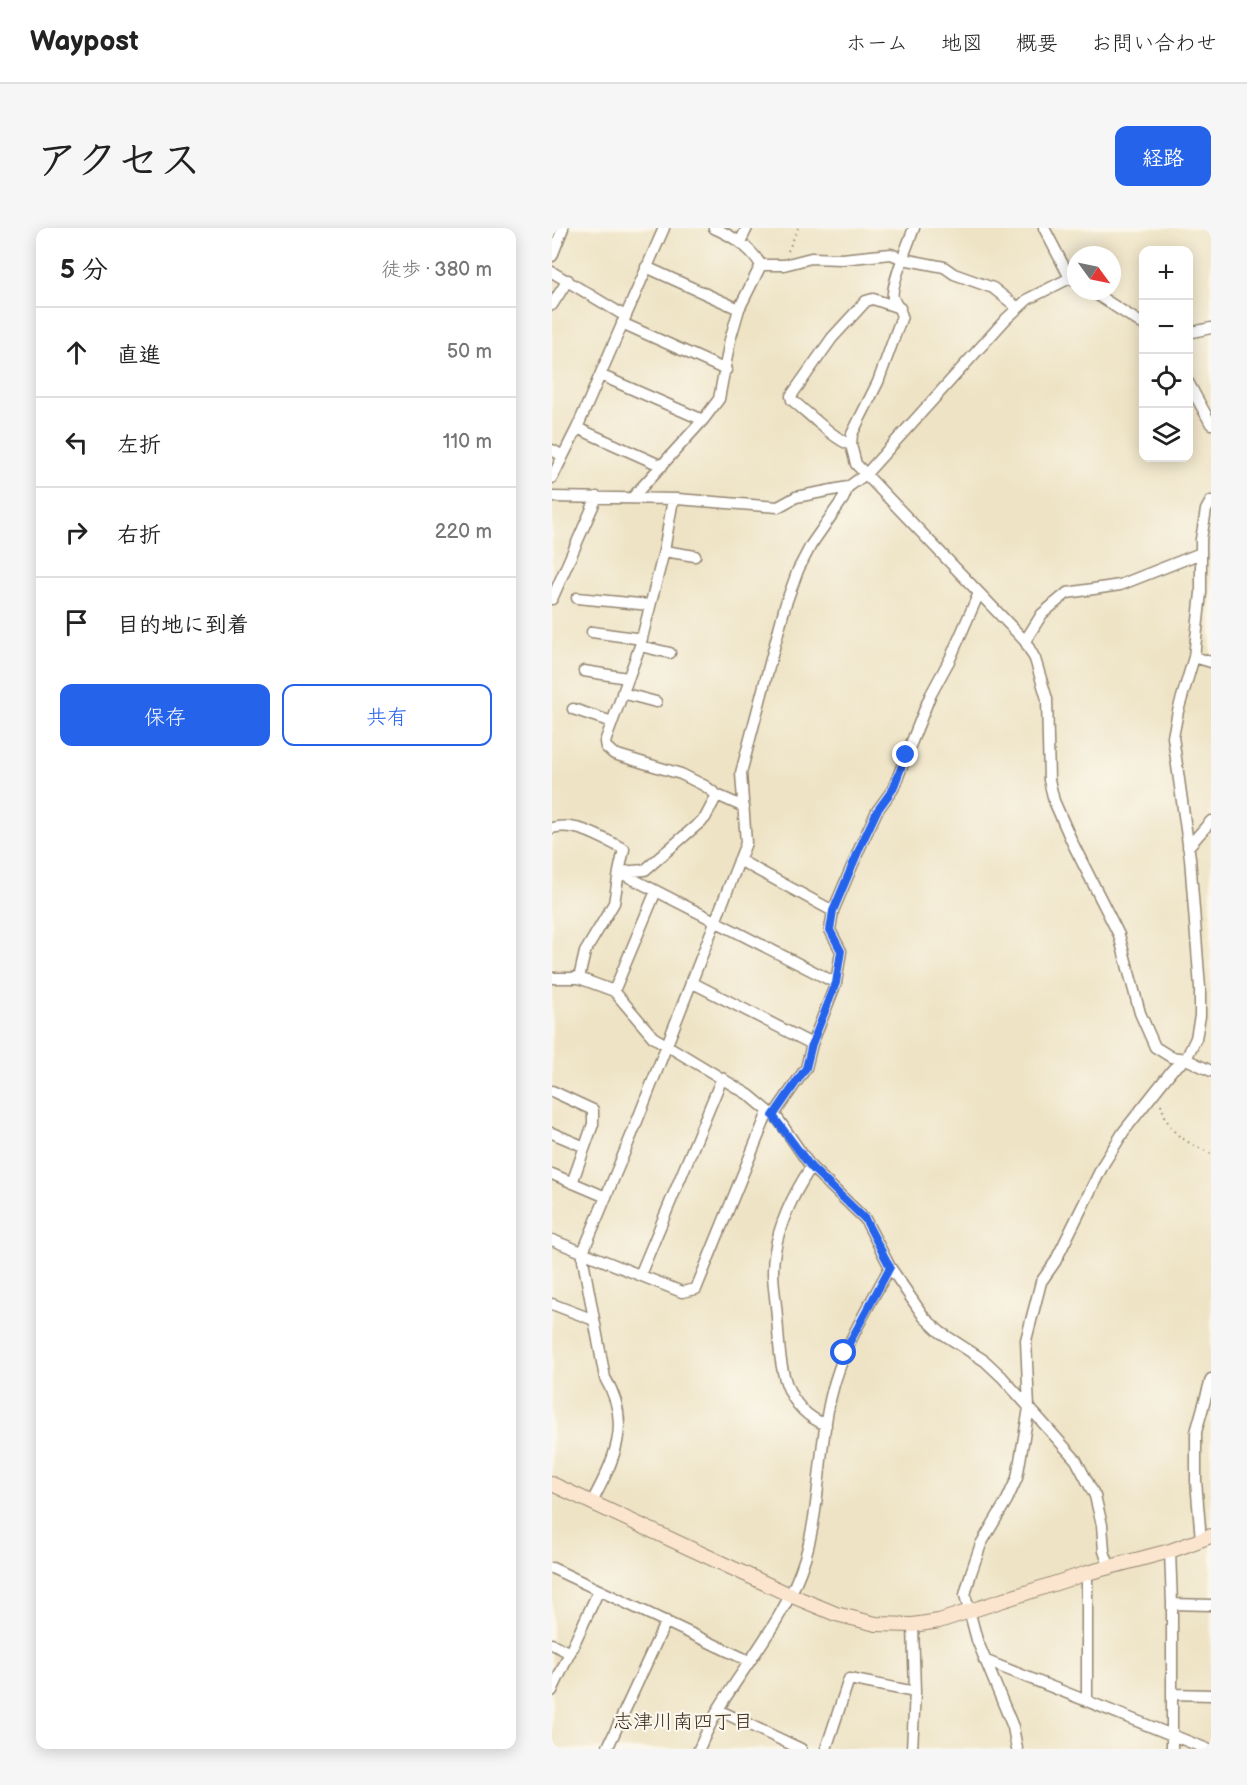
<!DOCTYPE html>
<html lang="ja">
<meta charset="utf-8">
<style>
body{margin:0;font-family:"Balsamiq Sans","Klee One",sans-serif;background:#f6f6f6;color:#222}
.controls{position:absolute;right:18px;top:18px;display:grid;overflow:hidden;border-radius:12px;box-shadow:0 3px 15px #0003}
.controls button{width:54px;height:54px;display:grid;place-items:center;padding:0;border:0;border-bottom:2px solid #e0e0e0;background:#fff;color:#222;font:30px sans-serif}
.compass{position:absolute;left:515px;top:18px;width:54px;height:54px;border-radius:50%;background:#fff;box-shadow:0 3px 15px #0003;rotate:123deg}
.stop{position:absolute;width:18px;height:18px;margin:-14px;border:4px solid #2563eb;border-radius:50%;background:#fff}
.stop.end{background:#2563eb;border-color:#fff;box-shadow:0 2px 6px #0008}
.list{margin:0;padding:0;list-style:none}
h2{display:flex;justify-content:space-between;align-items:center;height:78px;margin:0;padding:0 24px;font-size:26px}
h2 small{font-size:20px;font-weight:400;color:#767676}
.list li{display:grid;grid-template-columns:39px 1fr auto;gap:18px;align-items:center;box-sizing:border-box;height:90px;padding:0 24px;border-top:2px solid #e0e0e0}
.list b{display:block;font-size:22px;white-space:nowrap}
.list em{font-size:20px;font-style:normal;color:#767676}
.actions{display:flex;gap:12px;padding:18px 24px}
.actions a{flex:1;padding:14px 0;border:2px solid #2563eb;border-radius:12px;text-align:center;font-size:21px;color:#2563eb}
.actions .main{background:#2563eb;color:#fff}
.icon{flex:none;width:33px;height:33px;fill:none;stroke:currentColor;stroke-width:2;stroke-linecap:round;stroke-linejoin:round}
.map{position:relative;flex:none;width:659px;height:1521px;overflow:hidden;border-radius:12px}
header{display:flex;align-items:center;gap:36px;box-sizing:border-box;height:84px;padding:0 30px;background:#fff;border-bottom:2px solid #e0e0e0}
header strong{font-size:28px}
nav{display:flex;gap:33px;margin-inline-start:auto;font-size:21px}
.intro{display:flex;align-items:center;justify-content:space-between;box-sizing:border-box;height:144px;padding:0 36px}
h1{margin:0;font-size:42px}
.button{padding:15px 27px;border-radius:12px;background:#2563eb;color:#fff;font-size:21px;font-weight:700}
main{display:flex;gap:36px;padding:0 36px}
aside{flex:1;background:#fff;border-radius:12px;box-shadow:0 3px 15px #0003}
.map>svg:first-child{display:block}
</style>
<header>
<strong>Waypost</strong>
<nav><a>ホーム</a><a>地図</a><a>概要</a><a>お問い合わせ</a></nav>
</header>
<div class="intro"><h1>アクセス</h1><a class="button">経路</a></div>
<main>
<aside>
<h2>5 分<small>徒歩 · 380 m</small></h2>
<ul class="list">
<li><svg class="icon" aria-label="ahead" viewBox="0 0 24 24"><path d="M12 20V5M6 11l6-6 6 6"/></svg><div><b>直進</b></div><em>50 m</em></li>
<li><svg class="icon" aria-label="left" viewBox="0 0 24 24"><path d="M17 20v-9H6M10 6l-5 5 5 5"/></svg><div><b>左折</b></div><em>110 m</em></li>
<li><svg class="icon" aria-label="right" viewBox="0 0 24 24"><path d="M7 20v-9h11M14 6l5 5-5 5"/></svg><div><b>右折</b></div><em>220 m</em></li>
<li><svg class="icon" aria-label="arrive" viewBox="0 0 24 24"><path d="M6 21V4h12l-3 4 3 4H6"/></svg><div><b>目的地に到着</b></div></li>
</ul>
<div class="actions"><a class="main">保存</a><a>共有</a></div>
</aside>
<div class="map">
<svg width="659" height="1521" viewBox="0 0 659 1521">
<rect width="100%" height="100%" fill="#fbf7ec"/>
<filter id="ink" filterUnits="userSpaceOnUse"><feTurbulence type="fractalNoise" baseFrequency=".0167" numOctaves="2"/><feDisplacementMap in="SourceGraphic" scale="12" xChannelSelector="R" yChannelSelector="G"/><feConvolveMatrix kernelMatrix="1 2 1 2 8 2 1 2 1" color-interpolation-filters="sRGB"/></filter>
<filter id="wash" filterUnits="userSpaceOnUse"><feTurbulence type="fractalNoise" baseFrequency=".008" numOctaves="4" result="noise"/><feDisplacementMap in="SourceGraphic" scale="24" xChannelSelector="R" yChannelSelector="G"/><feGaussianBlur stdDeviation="1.35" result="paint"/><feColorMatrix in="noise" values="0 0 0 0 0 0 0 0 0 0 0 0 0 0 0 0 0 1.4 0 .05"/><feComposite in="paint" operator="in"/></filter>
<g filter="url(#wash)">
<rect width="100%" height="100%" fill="#eee3c5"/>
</g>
<g filter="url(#ink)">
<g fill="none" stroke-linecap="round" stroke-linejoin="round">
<!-- street casing -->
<g stroke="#948672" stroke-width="13">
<path id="street" d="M162,0C182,9 198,19 209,37H232L259,30L290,31L339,26L351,31L392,39L402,46L441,60L466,80
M362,0C357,13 338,60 341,70C344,77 348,81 350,88L326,154L300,206L299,217L304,236L473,413L483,431L495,471L497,552L502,573L521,616L567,707L588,785L603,819L619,829L634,831L659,843
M492,0L518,50L523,53
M188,14L195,0
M0,28L11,0
M94,39L187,81
M0,44L73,88
M539,63L592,97
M0,77L16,52
M70,95L174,142
M636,105L659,100
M48,147L151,192
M636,154L659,196
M25,200L110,238
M299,217C283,212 255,184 240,172L239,168L280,110L314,73L321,71L348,80
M0,222L11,228
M0,250L25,200L112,0
M0,269L125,271L226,279L244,269L296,259L314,246L454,91L476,71L518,50
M80,270L151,192L167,171L178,112L187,81L209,37
M121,271L112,323L88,418L53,514L54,519L62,526L129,546L153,558L165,567L192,579
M112,323L143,328
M25,370L98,377
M0,371L45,269
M40,404L90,411
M473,413L490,386L515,365L568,357L649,325
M88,418L118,425
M642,429L659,434
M32,443L75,450
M70,465L104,474
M21,481L60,494
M0,600C24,593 51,611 72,621L67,644L284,755
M636,619L659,593
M187,632L281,683L278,702L289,723L284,755L260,816L254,840L221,888
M281,683L309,617L325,583L341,561L378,468L398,431L427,365
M0,750H27L62,763L101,809L197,867L226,891L259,939L313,991L338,1039L372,1089L388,1104L433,1133L450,1149L524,1232L543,1268L550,1297L552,1323L557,1338
M27,750L33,724L62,675L67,644L93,642L153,590L165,567
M139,754L260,816
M62,763L104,663
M0,863L41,882V896L20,955
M0,905L33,919
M259,939C242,965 228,992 223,1023C219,1042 222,1059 224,1078C229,1124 223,1176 274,1197
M0,946L54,969
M0,1012L130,1064L144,1061L216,884
M88,1047L170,850
M0,1076L42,1092
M40,1274C62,1232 81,1195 53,1150L31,1032V1024L80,906L194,615L189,545L233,378L246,342L259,317L291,271L296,259
M649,1312L644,1253V1204L659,1151
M618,1323L620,1376V1521
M0,1340L197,1433
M535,1345V1473
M620,1376L659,1377
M0,1416L18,1425
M432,1432L655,1521
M0,1463L47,1362
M620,1466L659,1467
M166,1482L249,1521
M55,1521L114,1393
M147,1521C153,1507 160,1493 167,1480C197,1431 236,1386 253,1330C269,1277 266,1221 279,1168C290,1121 315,1081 338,1039
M274,1521L297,1451L363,1464
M360,1521L363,1464L361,1397
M465,1521L461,1499L425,1412L413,1367L419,1345L429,1316L455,1272L465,1250L477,1180L474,1112L489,1054L503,1034L552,935L572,903L621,841L634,831L644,810L648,788V760L638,630L621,509L626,483L642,429L649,365V311L654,282L659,273"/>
</g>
<!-- secondary casing -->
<g stroke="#948672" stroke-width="16">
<path id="secondary" d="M0,1256L238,1367L284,1386L324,1396L361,1397L387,1393L535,1345L618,1323L659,1308"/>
</g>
<!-- path -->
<path stroke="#948672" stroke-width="2" stroke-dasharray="1.5 4.5" stroke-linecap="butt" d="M236,23L246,0
M609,876C618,909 631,911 659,926"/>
<!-- street -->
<use href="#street" stroke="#fff" stroke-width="10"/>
<!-- secondary -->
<use href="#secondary" stroke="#fbe5cf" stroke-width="14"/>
</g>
</g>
<g fill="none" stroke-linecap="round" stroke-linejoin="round" filter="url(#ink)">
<!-- route -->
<path stroke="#2563eb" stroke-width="8" d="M292,1125L338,1039L313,991L259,939L221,888L254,840L260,816L284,755L289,723L278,702L281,683L309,617L325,583L341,561L354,527"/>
</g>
<g text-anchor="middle" stroke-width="4.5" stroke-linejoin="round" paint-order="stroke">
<!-- neighbourhood labels -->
<g font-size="20" fill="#3b2a1e" stroke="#fbf7ec">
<text x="131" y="1500">志津川南四丁目</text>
</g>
</g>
</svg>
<div class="controls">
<button>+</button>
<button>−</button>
<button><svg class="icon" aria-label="locate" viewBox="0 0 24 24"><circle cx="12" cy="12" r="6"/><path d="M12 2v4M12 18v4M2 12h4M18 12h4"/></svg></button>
<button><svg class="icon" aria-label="layers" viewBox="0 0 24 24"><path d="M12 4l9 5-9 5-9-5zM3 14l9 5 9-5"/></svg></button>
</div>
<svg class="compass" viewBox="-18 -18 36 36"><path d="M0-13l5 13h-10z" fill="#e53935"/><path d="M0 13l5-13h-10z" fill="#767676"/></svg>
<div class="stop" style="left:292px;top:1125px"></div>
<div class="stop end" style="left:354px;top:527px"></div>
</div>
</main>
